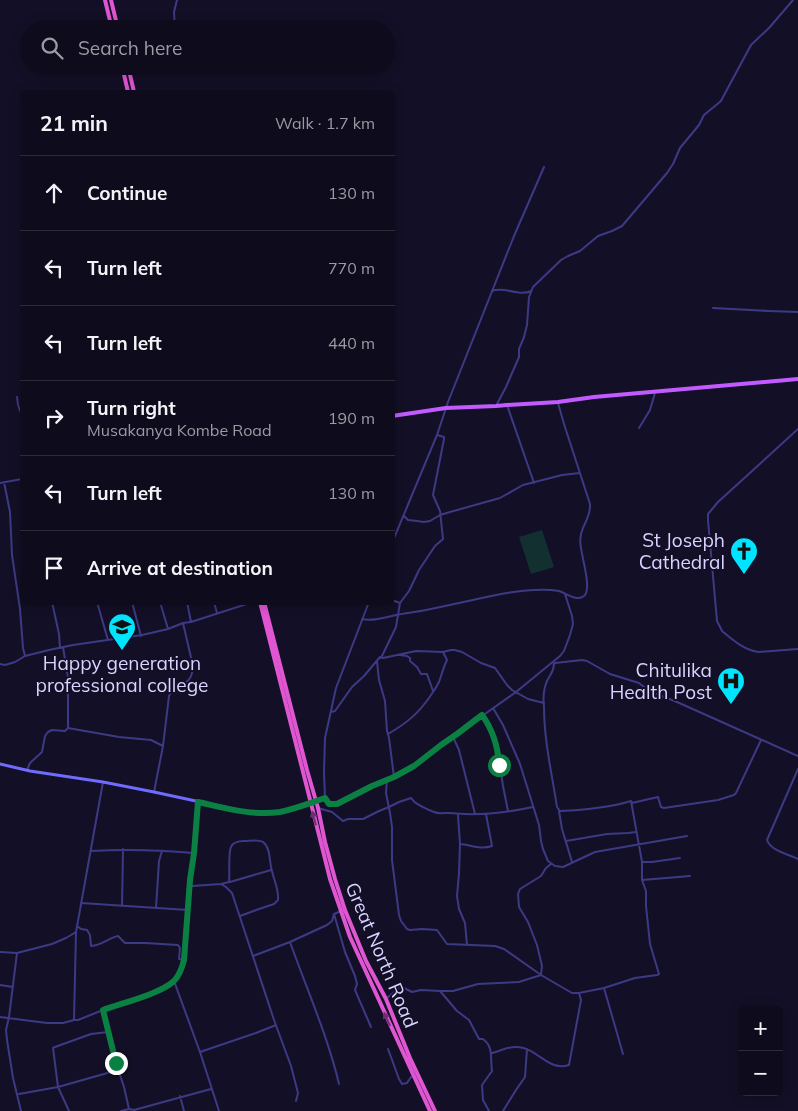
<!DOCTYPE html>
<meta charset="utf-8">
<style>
body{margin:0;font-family:Mulish,sans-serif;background:#171425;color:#f1f3f6}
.controls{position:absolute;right:15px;bottom:15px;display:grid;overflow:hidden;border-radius:8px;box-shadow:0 2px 12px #0003}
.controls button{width:45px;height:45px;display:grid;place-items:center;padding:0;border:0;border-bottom:1px solid #2e2b3b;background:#0e0b1c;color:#f1f3f6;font:25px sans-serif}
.stop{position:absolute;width:15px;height:15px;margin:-11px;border:4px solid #0b8043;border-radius:50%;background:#fff}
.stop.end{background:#0b8043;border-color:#fff;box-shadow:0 1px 5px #0008}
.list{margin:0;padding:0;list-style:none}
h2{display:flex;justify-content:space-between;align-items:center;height:65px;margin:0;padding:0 20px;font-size:21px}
h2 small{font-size:16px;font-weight:400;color:#9b9ba3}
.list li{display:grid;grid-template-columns:32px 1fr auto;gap:15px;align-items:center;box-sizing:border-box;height:75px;padding:0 20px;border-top:1px solid #2e2b3b}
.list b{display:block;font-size:19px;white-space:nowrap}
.list p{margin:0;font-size:16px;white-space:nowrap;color:#9b9ba3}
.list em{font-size:16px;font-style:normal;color:#9b9ba3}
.icon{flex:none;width:28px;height:28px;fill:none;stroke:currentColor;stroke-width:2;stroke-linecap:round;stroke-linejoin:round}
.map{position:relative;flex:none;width:798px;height:1111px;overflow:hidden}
.search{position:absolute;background:#0e0b1c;box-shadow:0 2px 12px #0003;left:20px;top:20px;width:375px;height:55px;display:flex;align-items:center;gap:12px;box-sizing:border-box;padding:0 18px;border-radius:28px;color:#9b9ba3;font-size:19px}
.panel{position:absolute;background:#0e0b1c;box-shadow:0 2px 12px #0003;left:20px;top:90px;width:375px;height:515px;border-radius:8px}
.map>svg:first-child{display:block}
</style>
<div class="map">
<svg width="798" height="1111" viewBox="0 0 798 1111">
<rect width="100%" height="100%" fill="#130f26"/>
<!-- pitch -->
<path fill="#12302f" d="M542,530L554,567L531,574L519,537Z"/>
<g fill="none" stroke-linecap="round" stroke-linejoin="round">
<!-- minor -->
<path stroke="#3d3a85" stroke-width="2" d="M175,29L174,12L177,0
M492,291C505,286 519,297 531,291
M713,308L769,311L798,312
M17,397L18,405L22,416
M497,404L506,387L519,357V349L524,337L527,325L529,297L533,287L561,260L568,256L580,251L598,236L612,231L622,226L667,173L673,164L680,148L699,125L704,115L721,101L723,97L751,45L769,28L793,0
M507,405L534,483
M639,428L650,410L655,393
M798,429L718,502L708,514V520L717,621L722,631C733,640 744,650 759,652L798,649
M4,482L10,512L12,555L20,609L23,648L25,656
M0,483L22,479
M404,516L408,520L417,521L424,522L430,521L440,515L450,512L500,498L523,485L562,475L580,473
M392,543L437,435L448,402L514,236L544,167
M392,600L400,603
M52,602L59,634L60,648
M97,602L108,640
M132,602L141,636
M160,602L168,629
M187,602L191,622
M214,602L217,613
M362,619C373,622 386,617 396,615C406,613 416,612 426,610C451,605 476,599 501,594C518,591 542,588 559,591C566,593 577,602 584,596C592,590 582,557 581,548C577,527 591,522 590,504L564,424L558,403
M400,655L407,656L410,658V661L417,667L421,674H427L433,691
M383,658L416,651L443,652L451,650H455L462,652L481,663L495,668L507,685L512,690L528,699L544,703
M377,661L379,680L385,701L387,731L389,738L394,777
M554,663C554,672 551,673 547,681C544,688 543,699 544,707C544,741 552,774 557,807L560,811C584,810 608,808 631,801L632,803L658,797L661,807L664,808L718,800L734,795L736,793L761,740
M555,663L582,660L587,661L610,674L639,683L649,691L677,702L798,756
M0,664L5,665L15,662L25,656L49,650L73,645L142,635L168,629L183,623L191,622L253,602
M493,708L503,725L520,764L539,825L541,841L543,849L548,861L555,866L563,867L595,852L687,836
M331,712L335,711L352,687L364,676L380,657L381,658L396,627L400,603L409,591L419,570L435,546L443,539L440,511L433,495L444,439V437L437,435
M482,715L488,724L498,752L503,786L508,811
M68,728L119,737L151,740L163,746
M388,734C407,723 419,713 431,695C434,691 437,686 439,682C442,674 443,668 447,660L443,652
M453,737L459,750L475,814
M798,769L767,840C771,851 788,854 798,859
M27,770L30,763L42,752L45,736L48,732L52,730L65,731L68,728V677L63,647
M387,779L386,793L390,813L392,827V860L399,915L401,921L407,929L410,930L422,929L437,930L447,944L495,946L504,949L541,975L572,993H579L604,988L635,978L657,975L659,974L650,944L646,906V891L642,880V862L631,801
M154,792L163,746L169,696C176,681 192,689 193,666L183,623
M325,798L329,804H337L372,786L394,777L414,766L441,745L516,692L560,656L564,651L570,635L573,624L572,616L565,594
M316,801L325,798L324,772L325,738L336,688L369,602
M318,808L332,812L343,821L348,819H363L379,811L389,807L399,802L411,798C413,800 414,802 416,803C418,805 431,811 434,812C438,814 444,813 449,813C477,816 505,813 533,807
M559,811L562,829L572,862
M458,815L460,844L459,873L457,896L459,909L465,923L467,945
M566,841L607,834L628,833L636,832
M460,844C471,845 481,850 492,846L486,814
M91,851C125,849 160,850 194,853
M642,862H652L680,858
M642,880L690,876
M230,882L271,870
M221,884L229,882C230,874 228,853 231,847C233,842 239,841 244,841C249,841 258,839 263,842C271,848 269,862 272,871C274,881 279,889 278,900L274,904L259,909L240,916
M192,886L221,884L226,887L232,893L274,1020L291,1066L298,1093L296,1101
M81,903L188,910
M122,906L123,849
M156,908L159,861L162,851
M334,914L345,952L355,976L357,984L355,990L371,1027
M77,926L81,929L87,930L90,935L91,946C103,945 108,938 118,936L125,943H145L178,945L180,948L179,959L184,960
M290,942C306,987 328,1037 339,1084
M0,952L17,953L52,944L66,938L76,932L103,782
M17,953L9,1017L6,1030L7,1040L13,1078L21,1111
M253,956L290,942L327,925L332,921L334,914L341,911
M174,981L200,1052L219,1111
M0,985L13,987
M604,988L623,1054
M440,991L457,1011L469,1020L479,1039H483C494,1047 490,1059 492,1071L482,1085L483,1100L489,1111
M387,998L399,988L402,987L412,992L421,990L440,991H453L478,984L519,982L541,975L542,966L537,945L528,922L519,907L518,894L520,889L541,876L546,868L551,864
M103,1010L114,1057L124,1087L129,1109
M0,1017L47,1023H63L74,1020H78L103,1010L161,990L174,981L180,973L184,960L191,886L190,880L194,853L198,803
M74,1019L76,932
M388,1049L399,1079L402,1084L407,1083L411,1077L414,1076
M200,1052L256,1033L276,1025
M492,1053C501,1051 508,1046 518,1047C537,1048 549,1072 569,1065L581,1000L579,993
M19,1094L58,1087L118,1070
M180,1096L184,1111
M69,1111L58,1087L53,1048L55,1047L91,1034L108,1032
M121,1111L129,1109L134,1110L211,1089
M503,1111L516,1090L525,1077L527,1049"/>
<!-- secondary -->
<path stroke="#6f6bff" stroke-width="3" d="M0,764L30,771L103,782L154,792L247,812H278L293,809L316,801"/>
<!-- primary -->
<path stroke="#c25bff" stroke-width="4" d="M392,416L446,408L496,406L507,405L558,402L594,397L798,379"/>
<!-- trunk -->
<path stroke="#e055d1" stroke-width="4" d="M105,0L112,29
M111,0L118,29
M122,66L128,92
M128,66L134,92
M260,602L321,843L330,879L350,937L430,1111
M264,602L307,770L318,808L325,842L335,879L345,910L366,961L386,999L410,1058L435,1111"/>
</g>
<!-- one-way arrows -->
<defs><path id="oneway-solid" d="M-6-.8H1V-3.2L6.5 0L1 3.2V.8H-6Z" transform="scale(1.25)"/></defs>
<g fill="#6f2e73">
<use href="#oneway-solid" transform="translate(314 818) rotate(-105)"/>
<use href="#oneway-solid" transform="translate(387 1019) rotate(-114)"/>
</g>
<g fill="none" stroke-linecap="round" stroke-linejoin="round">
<!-- route -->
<path stroke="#0b8043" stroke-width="6" d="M116,1063L103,1010C122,1003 160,994 174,981C180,975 182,968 184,960L190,880L194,853L198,802C225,808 252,816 280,812C295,809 310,803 325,798L329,804H337L372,786L394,777L414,766L441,745L457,734L482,715C493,730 498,747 499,765"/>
</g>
<!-- icons -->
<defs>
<g id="church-pin" transform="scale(1.4375)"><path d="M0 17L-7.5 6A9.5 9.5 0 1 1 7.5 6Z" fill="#00e5ff" stroke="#130f26"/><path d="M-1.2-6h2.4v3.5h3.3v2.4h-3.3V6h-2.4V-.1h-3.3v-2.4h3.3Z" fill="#111"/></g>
<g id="university-pin" transform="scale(1.4375)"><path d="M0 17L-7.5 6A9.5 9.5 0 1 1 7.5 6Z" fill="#00e5ff" stroke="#130f26"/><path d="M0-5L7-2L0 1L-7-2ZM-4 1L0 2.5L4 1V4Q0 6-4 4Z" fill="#111"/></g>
<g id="hospital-pin" transform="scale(1.4375)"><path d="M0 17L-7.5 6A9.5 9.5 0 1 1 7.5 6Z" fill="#00e5ff" stroke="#130f26"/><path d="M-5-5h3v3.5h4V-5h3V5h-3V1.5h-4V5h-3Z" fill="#111"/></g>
</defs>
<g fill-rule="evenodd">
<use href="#church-pin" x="744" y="551"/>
<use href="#university-pin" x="122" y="627"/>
<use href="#hospital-pin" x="731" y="681"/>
</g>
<g text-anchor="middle" stroke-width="4" stroke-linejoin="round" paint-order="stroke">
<!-- poi labels -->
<g font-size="19" fill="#d9d4ff" stroke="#130f26" text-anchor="end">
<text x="725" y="547">St Joseph<tspan x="725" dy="22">Cathedral</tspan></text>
<text x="122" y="670" text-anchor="middle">Happy generation<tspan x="122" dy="22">professional college</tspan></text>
<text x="712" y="677">Chitulika<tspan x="712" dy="22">Health Post</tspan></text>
</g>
<!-- street labels -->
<g font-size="19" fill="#d9d4ff" stroke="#130f26">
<text transform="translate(382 955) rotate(67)" y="7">Great North Road</text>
</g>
</g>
</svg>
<div class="controls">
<button>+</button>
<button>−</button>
</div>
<div class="stop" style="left:499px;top:765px"></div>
<div class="stop end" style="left:116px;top:1063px"></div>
<div class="search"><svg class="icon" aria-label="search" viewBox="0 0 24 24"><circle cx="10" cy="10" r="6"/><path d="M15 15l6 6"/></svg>Search here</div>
<section class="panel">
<h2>21 min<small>Walk · 1.7 km</small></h2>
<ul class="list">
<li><svg class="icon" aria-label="ahead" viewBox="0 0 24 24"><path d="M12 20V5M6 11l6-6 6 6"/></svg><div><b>Continue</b></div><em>130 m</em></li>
<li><svg class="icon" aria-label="left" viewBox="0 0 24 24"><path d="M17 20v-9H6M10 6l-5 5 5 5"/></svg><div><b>Turn left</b></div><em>770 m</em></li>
<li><svg class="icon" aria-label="left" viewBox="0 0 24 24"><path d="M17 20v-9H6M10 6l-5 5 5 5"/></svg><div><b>Turn left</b></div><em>440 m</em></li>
<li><svg class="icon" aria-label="right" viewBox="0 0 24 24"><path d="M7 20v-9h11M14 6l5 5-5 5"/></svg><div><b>Turn right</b><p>Musakanya Kombe Road</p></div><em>190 m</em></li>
<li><svg class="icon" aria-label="left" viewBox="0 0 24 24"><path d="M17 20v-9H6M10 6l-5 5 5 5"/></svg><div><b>Turn left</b></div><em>130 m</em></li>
<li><svg class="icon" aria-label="arrive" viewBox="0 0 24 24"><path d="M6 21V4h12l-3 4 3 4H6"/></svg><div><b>Arrive at destination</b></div></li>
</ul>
</section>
</div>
